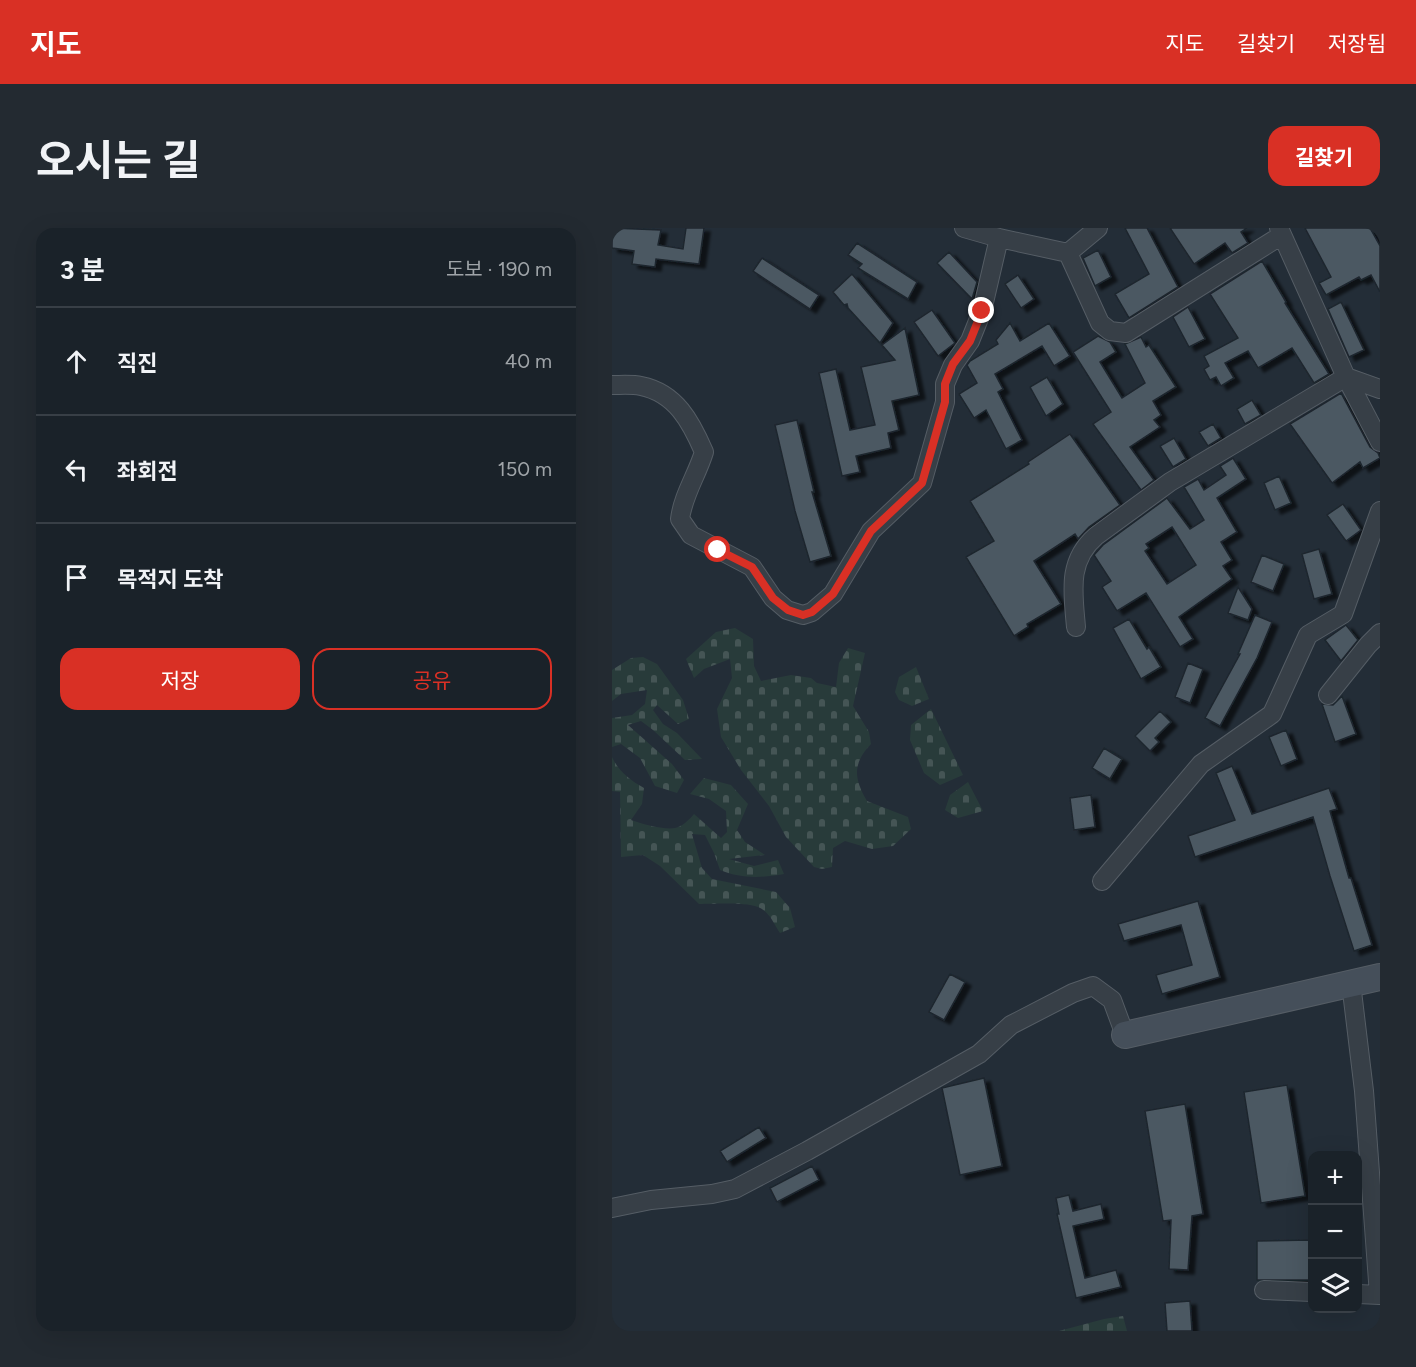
<!DOCTYPE html>
<html lang="ko">
<meta charset="utf-8">
<style>
body{margin:0;font-family:Figtree,"Noto Sans KR",sans-serif;background:#232a31;color:#f1f3f6}
.controls{position:absolute;right:18px;bottom:18px;display:grid;overflow:hidden;border-radius:12px;box-shadow:0 6px 24px #0002}
.controls button{width:54px;height:54px;display:grid;place-items:center;padding:0;border:0;border-bottom:2px solid #383f46;background:#1a2229;color:#f1f3f6;font:30px sans-serif}
.stop{position:absolute;width:18px;height:18px;margin:-14px;border:4px solid #d93025;border-radius:50%;background:#fff}
.stop.end{background:#d93025;border-color:#fff;box-shadow:0 2px 6px #0008}
.list{margin:0;padding:0;list-style:none}
h2{display:flex;justify-content:space-between;align-items:center;height:78px;margin:0;padding:0 24px;font-size:26px}
h2 small{font-size:20px;font-weight:400;color:#9fa4a8}
.list li{display:grid;grid-template-columns:39px 1fr auto;gap:18px;align-items:center;box-sizing:border-box;height:108px;padding:0 24px;border-top:2px solid #383f46}
.list b{display:block;font-size:22px;white-space:nowrap}
.list em{font-size:20px;font-style:normal;color:#9fa4a8}
.actions{display:flex;gap:12px;padding:18px 24px}
.actions a{flex:1;padding:14px 0;border:2px solid #d93025;border-radius:18px;text-align:center;font-size:21px;color:#d93025}
.actions .main{background:#d93025;color:#fff}
.icon{flex:none;width:33px;height:33px;fill:none;stroke:currentColor;stroke-width:2;stroke-linecap:round;stroke-linejoin:round}
.map{position:relative;flex:none;width:768px;height:1103px;overflow:hidden;border-radius:18px}
header{display:flex;align-items:center;gap:36px;box-sizing:border-box;height:84px;padding:0 30px;background:#d93025;color:#fff}
header strong{font-size:28px}
nav{display:flex;gap:33px;margin-inline-start:auto;font-size:21px}
.intro{display:flex;align-items:center;justify-content:space-between;box-sizing:border-box;height:144px;padding:0 36px}
h1{margin:0;font-size:42px}
.button{padding:15px 27px;border-radius:18px;background:#d93025;color:#fff;font-size:21px;font-weight:700}
main{display:flex;gap:36px;padding:0 36px}
aside{flex:1;background:#1a2229;border-radius:18px;box-shadow:0 6px 24px #0002}
.map>svg:first-child{display:block}
</style>
<header>
<strong>지도</strong>
<nav><a>지도</a><a>길찾기</a><a>저장됨</a></nav>
</header>
<div class="intro"><h1>오시는 길</h1><a class="button">길찾기</a></div>
<main>
<aside>
<h2>3 분<small>도보 · 190 m</small></h2>
<ul class="list">
<li><svg class="icon" aria-label="ahead" viewBox="0 0 24 24"><path d="M12 20V5M6 11l6-6 6 6"/></svg><div><b>직진</b></div><em>40 m</em></li>
<li><svg class="icon" aria-label="left" viewBox="0 0 24 24"><path d="M17 20v-9H6M10 6l-5 5 5 5"/></svg><div><b>좌회전</b></div><em>150 m</em></li>
<li><svg class="icon" aria-label="arrive" viewBox="0 0 24 24"><path d="M6 21V4h12l-3 4 3 4H6"/></svg><div><b>목적지 도착</b></div></li>
</ul>
<div class="actions"><a class="main">저장</a><a>공유</a></div>
</aside>
<div class="map">
<svg width="768" height="1103" viewBox="0 0 768 1103">
<defs>
<pattern id="cemetery-stones" width="16" height="16" patternUnits="userSpaceOnUse" patternTransform="scale(1.5)"><rect width="16" height="16" fill="#283b3a"/><path d="M2 7V4a2 2 0 0 1 4 0v3zM10 15v-3a2 2 0 0 1 4 0v3z" fill="#455555"/></pattern>
<filter id="shadow"><feDropShadow dx="6" dy="4" stdDeviation="1.5" flood-color="#0009"/></filter>
</defs>
<rect width="100%" height="100%" fill="#232d37"/>
<!-- cemetery -->
<path fill="url(#cemetery-stones)" d="M123,400L141,411L142,438L149,453L179,447L199,450L205,455L224,459L227,435L236,420L253,425L241,478L257,504L259,516C240,536 242,551 255,573L296,589L299,601L281,618L260,621L233,613L221,620L220,639L210,641L202,639L174,609L157,578L129,542L109,509L105,481L120,450L118,431L92,441L82,450L74,431L104,404Z
M31,429L45,436L71,472L77,491L66,496L45,477L41,482L51,496L65,505L90,531L73,532L41,502L29,493L16,497L60,536L72,552L65,565L43,558L28,530L9,516L0,519V490L20,487L33,476L35,462L9,466L0,473V442L19,430Z
M304,439L317,471L300,478L287,472L283,464L287,449Z
M319,481L351,547L328,557L312,545L298,512L299,497Z
M0,529C7,544 18,552 32,560L30,576L19,592C30,596 52,602 63,600C70,599 78,591 82,586L109,610L115,604L114,583L97,571L78,566L92,550L119,557L136,576L125,602L133,614L153,627L117,631L142,638L166,632L172,646C149,650 130,651 108,642L102,625L93,607L80,606L90,640L100,651L164,664L178,680L183,699L168,705C162,696 157,683 146,679C132,674 102,676 87,676L48,638L31,627L9,629L8,564L0,563Z
M356,554L371,583L346,590L333,582L338,567Z
M511,1088L515,1103H447L492,1091Z"/>
<!-- building -->
<path fill="#4c5862" stroke="#1e262e" stroke-width="1.5" fill-rule="evenodd" filter="url(#shadow)" d="M0,0L49,2L46,17L71,21L74,0H92L87,36L44,31L43,39L20,36L22,23L0,20Z
M513,0H535L566,59L517,90L503,66L537,46Z
M558,0H635L629,4L636,15L620,25L613,15L582,36Z
M693,0H758L768,18V64L759,47L749,52L747,49L714,67L707,55L719,49Z
M245,15L305,54L296,71L246,40L250,36L236,27Z
M486,22L499,49L483,58L471,30Z
M337,24L365,54L360,71L325,35Z
M150,30L207,67L198,81L141,43Z
M650,33L674,74L673,75L717,146L702,155L680,120L646,140L636,123L613,135L622,150L609,158L604,149L598,152L592,141L597,138L592,128L626,110L598,66Z
M240,46L281,95L268,115L236,80L235,76L232,77L221,64Z
M406,47L422,71L409,80L393,56Z
M729,74L752,122L737,129L716,81Z
M576,79L593,111L577,119L561,89Z
M320,82L343,115L326,128L302,94Z
M398,95L408,113L437,95L458,128L442,138L430,118L383,146L391,161L386,164L410,212L394,221L374,182L362,190L347,166L365,155L355,137L358,133L386,116L384,112Z
M293,100L307,167L280,173L287,202L276,205L279,220L244,228L248,244L230,248L207,145L224,141L238,202L263,197L249,139L283,132L270,117Z
M486,108L498,114L504,124L488,134L510,170L533,155L513,116L529,109L534,119L537,117L564,159L541,173L549,187L542,192L548,199L518,219L542,252L529,262L481,196L499,184L461,124Z
M435,149L451,176L434,188L418,159Z
M729,165L758,219L766,225L768,230L751,240L748,234L720,255L678,196Z
M640,172L649,187L633,196L625,181Z
M185,192L202,264H200L219,328L198,334L183,283L163,197Z
M601,196L609,210L596,218L587,204Z
M458,206L508,277L477,299L466,311L463,306L422,333L449,376L415,396L416,399L402,408L354,329L382,313L358,273L417,236L416,234Z
M562,210L574,231L561,239L548,218Z
M621,230L634,251L605,270L625,304L609,314L620,332L611,338L620,351L567,389L581,411L568,419L534,365L505,383L490,359L499,353L482,327L491,317L555,270L578,301L592,292L572,259L586,251L592,262L614,247L608,238ZM560,299L584,337L555,356L533,323L537,320L534,316Z
M667,248L679,275L663,282L652,255Z
M731,276L749,302L734,313L715,287Z
M707,321L720,366L702,371L690,326Z
M650,327L672,336L661,363L639,354Z
M626,359L640,381L636,392L616,385Z
M643,387L660,394L645,430L608,498L593,490L628,426H626Z
M517,391L535,421L537,419L549,439L529,451L501,400Z
M734,397L746,412L729,433L713,412Z
M576,435L591,441L578,475L563,469Z
M730,468L744,506L723,514L710,476L721,477Z
M548,483L559,494L543,510L547,514L538,523L523,508Z
M674,502L685,531L669,538L657,509Z
M492,520L510,531L498,551L480,540Z
M620,538L640,586L717,560L725,581L718,583L737,650H739L760,717L742,723L718,648L701,589L583,629L576,608L623,592L604,545Z
M479,567L483,599L462,602L458,570Z
M586,673L608,749L550,766L544,747L580,737L569,697L512,713L506,696Z
M338,746L353,754L332,792L317,784Z
M372,850L390,938L348,947L330,860Z
M675,857L693,968L649,975L632,864Z
M573,876L591,986L580,988L576,1042L557,1041L559,992L551,993L533,883Z
M147,899L154,910L115,934L108,923Z
M200,938L207,952L165,974L158,960Z
M457,967L461,983L489,976L492,991L461,998L473,1050L504,1042L509,1059L464,1070L445,986H447L444,970Z
M700,1012V1052H645V1013Z
M578,1073L580,1103H555L553,1075Z"/>
<g fill="none" stroke-linecap="round" stroke-linejoin="round">
<!-- street casing -->
<g stroke="#555d65" stroke-width="20">
<path id="street" d="M352,0L387,10L456,25L486,0
M667,0L734,149L768,214
M456,25L488,95L498,103L514,105L670,7
M0,157C9,157 20,156 29,158C64,165 79,194 92,224C85,247 71,267 68,291L79,307L140,339L161,370L175,382L191,387L200,384L221,366L259,303L310,255L333,174V156L341,137L358,113L370,83L387,10
M464,399C461,364 455,333 484,308L558,254L734,149L768,161
M716,467L756,417L768,405
M490,653L589,536L660,486L696,407L731,386L768,283
M739,755L752,863L767,1067
M0,980L39,972L100,966L123,961L195,923L367,826L399,797L461,765L481,758L500,772L513,807
M652,1062L700,1064
M746,1066L768,1067"/>
</g>
<!-- secondary casing -->
<g stroke="#555d65" stroke-width="28">
<path id="secondary" d="M513,807L768,749"/>
</g>
<!-- street -->
<use href="#street" stroke="#373f47" stroke-width="18"/>
<!-- secondary -->
<use href="#secondary" stroke="#454f5a" stroke-width="26"/>
</g>
<g fill="none" stroke-linecap="round" stroke-linejoin="round">
<!-- route -->
<path stroke="#d93025" stroke-width="8" d="M106,322L140,339L161,370L176,382L191,387L200,384L221,366L259,303L310,255L333,174V156L341,136L358,113L370,83"/>
</g>
</svg>
<div class="controls">
<button>+</button>
<button>−</button>
<button><svg class="icon" aria-label="layers" viewBox="0 0 24 24"><path d="M12 4l9 5-9 5-9-5zM3 14l9 5 9-5"/></svg></button>
</div>
<div class="stop" style="left:106px;top:322px"></div>
<div class="stop end" style="left:370px;top:83px"></div>
</div>
</main>
